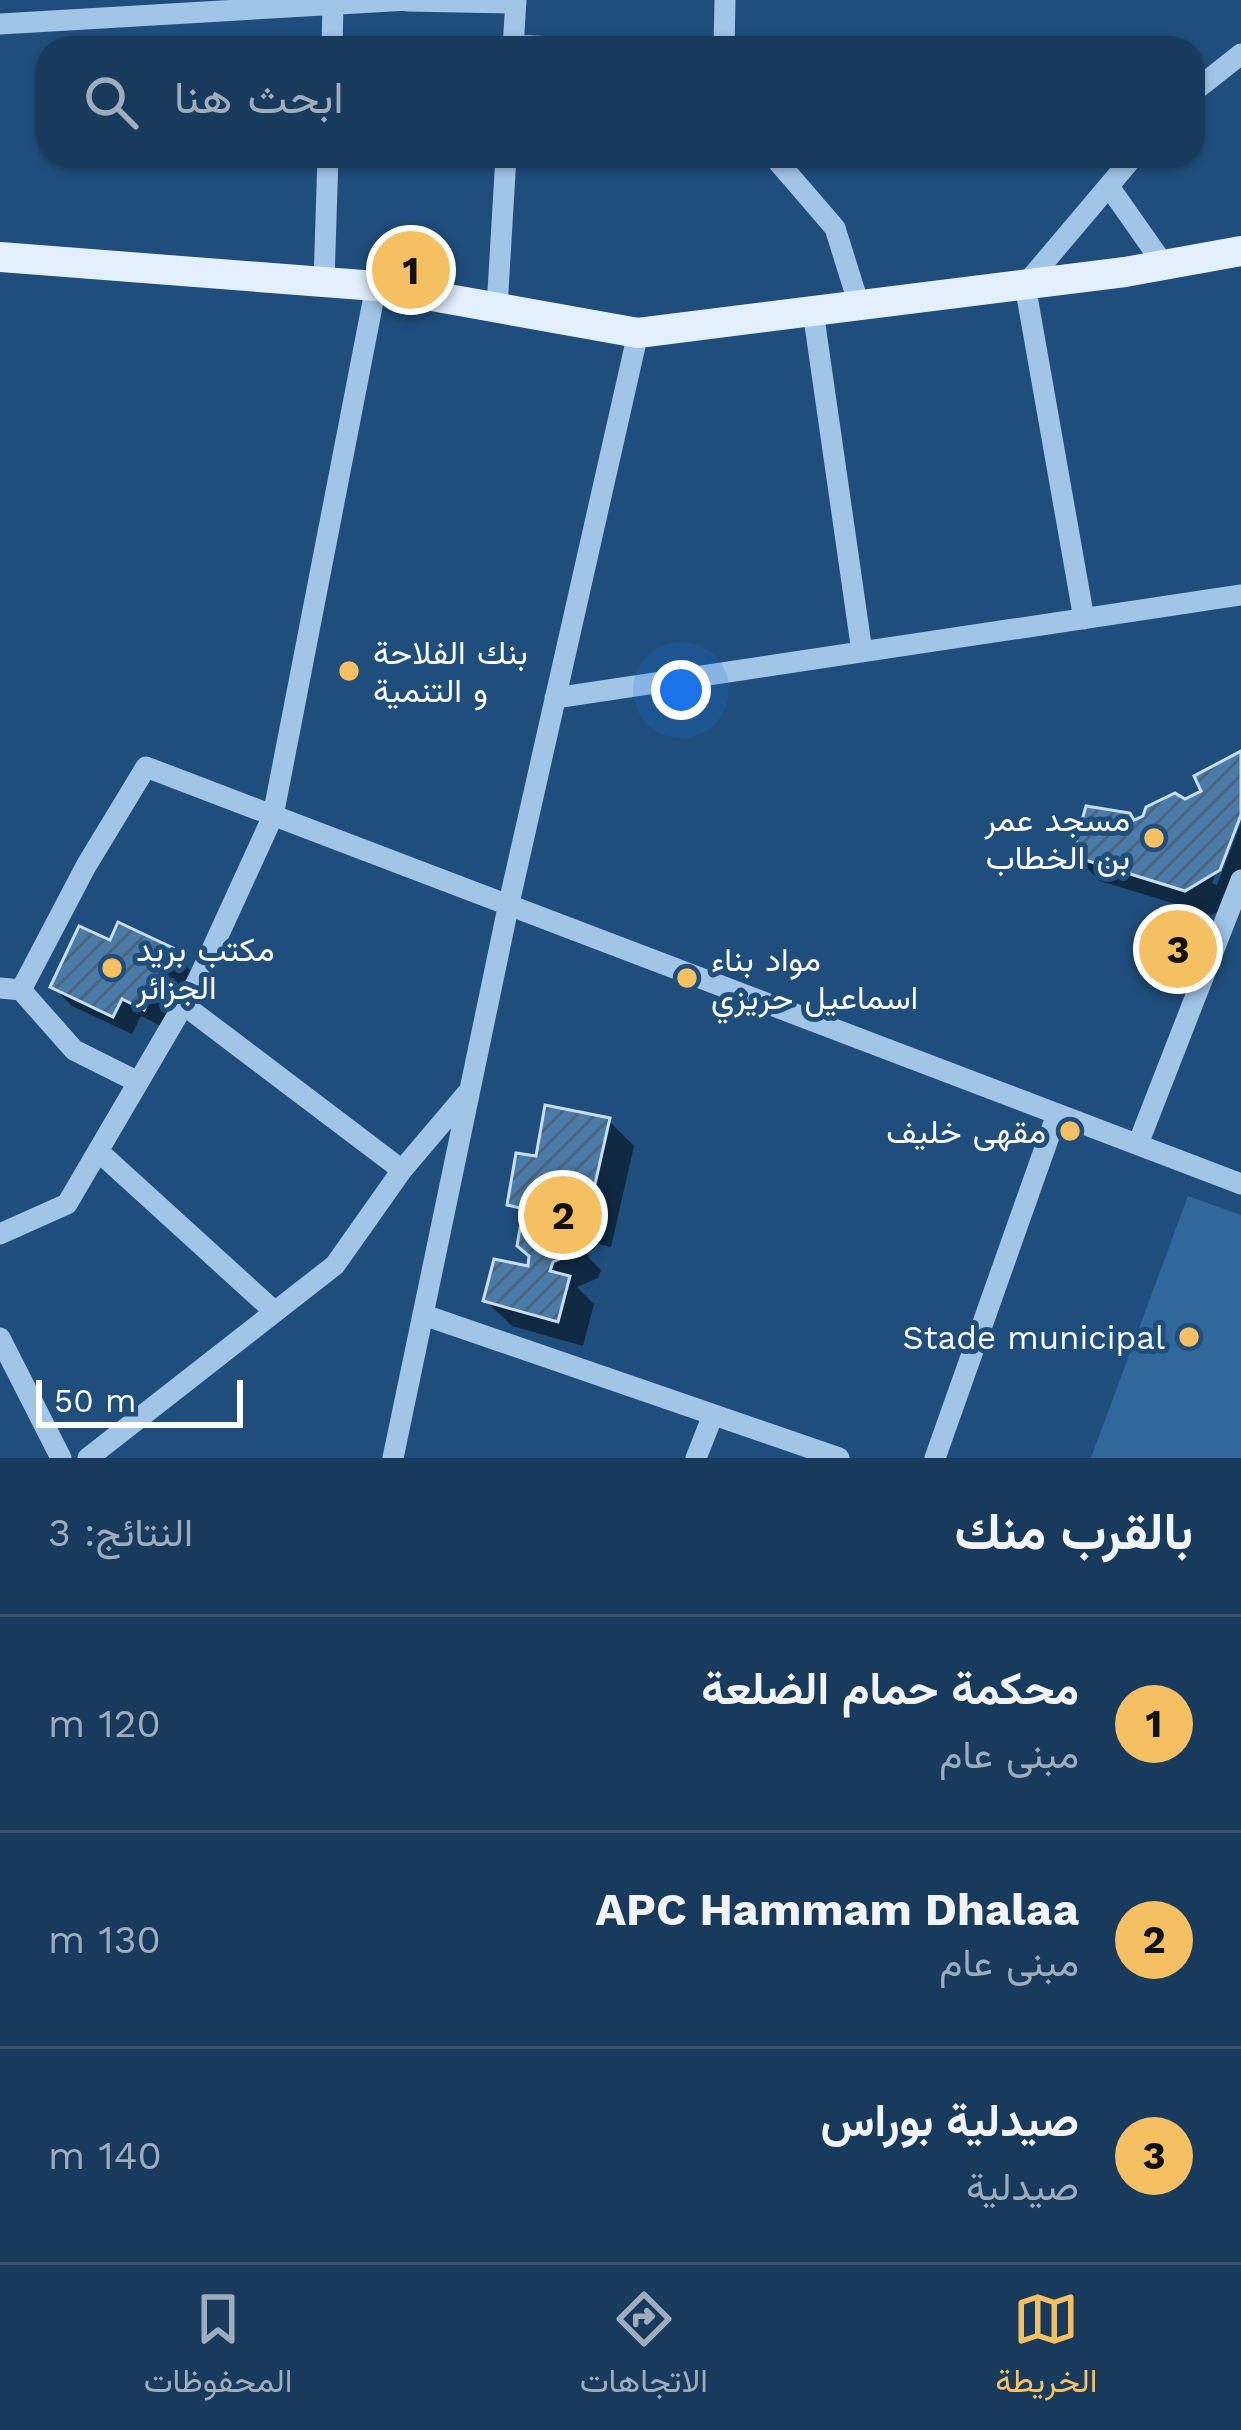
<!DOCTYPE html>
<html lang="ar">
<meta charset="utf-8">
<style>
body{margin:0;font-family:"Work Sans",Vazirmatn,sans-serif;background:#204163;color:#f1f3f6;direction:rtl}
.scale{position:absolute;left:36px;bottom:30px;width:207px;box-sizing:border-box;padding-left:12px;border:6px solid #fff;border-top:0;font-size:33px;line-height:42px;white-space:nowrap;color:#fff;-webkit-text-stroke:9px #1f4e7c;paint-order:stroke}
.you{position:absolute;left:681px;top:690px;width:42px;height:42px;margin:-30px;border:9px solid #fff;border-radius:50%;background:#1a73e8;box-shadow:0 0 0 18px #1a73e833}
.badge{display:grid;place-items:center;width:78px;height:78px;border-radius:50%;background:#f5c061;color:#111;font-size:39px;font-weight:700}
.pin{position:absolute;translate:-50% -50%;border:6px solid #fff;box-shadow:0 3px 12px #0006}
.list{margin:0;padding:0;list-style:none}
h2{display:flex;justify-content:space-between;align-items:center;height:156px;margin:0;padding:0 48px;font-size:51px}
h2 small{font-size:39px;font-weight:400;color:#9eadbc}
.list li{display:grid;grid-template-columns:78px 1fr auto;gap:36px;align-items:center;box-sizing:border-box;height:216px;padding:0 48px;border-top:3px solid #365472}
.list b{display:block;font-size:45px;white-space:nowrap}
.list p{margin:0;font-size:39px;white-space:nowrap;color:#9eadbc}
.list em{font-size:39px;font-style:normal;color:#9eadbc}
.icon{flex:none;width:66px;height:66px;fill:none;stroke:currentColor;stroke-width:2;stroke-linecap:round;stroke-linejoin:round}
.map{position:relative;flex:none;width:1241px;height:1458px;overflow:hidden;direction:ltr}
.search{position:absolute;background:#173a5d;box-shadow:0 3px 9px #0004;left:36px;right:36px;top:36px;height:132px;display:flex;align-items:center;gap:30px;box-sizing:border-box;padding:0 42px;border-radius:36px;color:#9eadbc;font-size:45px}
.sheet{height:804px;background:#173a5d}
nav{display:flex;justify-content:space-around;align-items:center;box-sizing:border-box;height:168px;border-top:3px solid #365472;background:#173a5d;font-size:33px;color:#9eadbc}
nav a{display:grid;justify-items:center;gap:6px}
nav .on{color:#f5c061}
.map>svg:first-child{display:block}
</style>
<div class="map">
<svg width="1241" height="1458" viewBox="0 0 1241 1458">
<defs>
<pattern id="building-hatch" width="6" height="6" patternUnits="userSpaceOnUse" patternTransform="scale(3)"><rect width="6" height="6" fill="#4b7ba8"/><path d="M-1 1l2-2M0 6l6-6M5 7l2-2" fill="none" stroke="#4c647a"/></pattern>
</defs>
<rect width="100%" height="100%" fill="#1f4e7c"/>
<!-- park -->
<path fill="#31689b" d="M1188,1196L1241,1215V1458H1091Z"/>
<!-- shadow -->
<path fill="#0007" d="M1241,754V806L1212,883L1217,885L1241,823V897L1212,915L1100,881L1075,856L1205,792Z
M171,951L190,970L163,1027L141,1016L132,1034L72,1006L53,987Z
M609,1121L634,1146L611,1247L589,1242L588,1257L601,1270L598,1278L577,1287L594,1304L583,1346L512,1326L486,1301L530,1269L533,1226L511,1204L538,1160Z"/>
<!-- building -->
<path fill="url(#building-hatch)" stroke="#c5def5" stroke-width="3" d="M1241,751V815L1220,870L1185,891L1072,856L1086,806L1130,813L1134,820L1143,816L1146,807L1175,793L1185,799L1201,791L1194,776Z
M118,922L173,948L144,1010L122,999L113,1017L50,987L79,926L110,940Z
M545,1105L610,1118L586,1224L565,1218L564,1229L577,1242L573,1253L553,1262L550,1271L570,1276L558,1322L483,1301L494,1259L528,1266L529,1256L517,1246L520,1228L535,1222L538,1212L507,1205L516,1153L536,1156Z"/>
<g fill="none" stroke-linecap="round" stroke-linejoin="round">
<!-- minor -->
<path stroke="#a1c5e7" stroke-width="21" d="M407,1L516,3
M0,24L408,0
M513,45L571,48
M332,48L333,4
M513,48L516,0
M724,48L725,0
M1193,92L1241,54
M773,156L835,228L859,305
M1110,188L1164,265
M324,282L328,156
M497,308L506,156
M813,311L862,652
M1084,619L1025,285L1134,156
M555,698L1241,595
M0,988L21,990L86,866L146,767L1241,1184
M21,990L74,1050L138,1082
M184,1005L402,1170
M1138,1144L1241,880
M98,1151L275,1312
M0,1234L67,1204L197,982L273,816L376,286
M424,1315L839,1458
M0,1338L61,1458
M88,1458L335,1265L402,1170L469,1091
M393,1458L509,903L638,333
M696,1458L713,1415
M935,1458L1057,1114"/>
<!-- major -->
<path stroke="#e3effd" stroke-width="30" d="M0,257L376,286L638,333L1125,272L1241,251"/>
</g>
<!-- markers -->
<g fill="#f5c061" stroke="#1f4e7c" stroke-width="4.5">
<circle cx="349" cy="671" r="12"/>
<circle cx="1154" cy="838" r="12"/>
<circle cx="112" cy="968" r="12"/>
<circle cx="687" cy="978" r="12"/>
<circle cx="1070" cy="1131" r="12"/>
<circle cx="1189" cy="1337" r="12"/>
</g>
<g text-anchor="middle" stroke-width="10" stroke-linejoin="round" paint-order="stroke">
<!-- poi labels -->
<g font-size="33" fill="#fff" stroke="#1f4e7c" text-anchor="start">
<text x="373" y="664">بنك الفلاحة<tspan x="373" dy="38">و التنمية</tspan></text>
<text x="1130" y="831" text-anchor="end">مسجد عمر<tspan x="1130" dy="38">بن الخطاب</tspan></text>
<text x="136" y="961">مكتب بريد<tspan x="136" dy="38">الجزائر</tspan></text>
<text x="711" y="971">مواد بناء<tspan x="711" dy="38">اسماعيل حريزي</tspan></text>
<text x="1046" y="1143" text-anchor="end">مقهى خليف</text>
<text x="1165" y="1349" text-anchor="end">Stade municipal</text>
</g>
</g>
</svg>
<div class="scale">50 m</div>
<div class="you"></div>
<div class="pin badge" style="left:411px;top:270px">1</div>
<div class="pin badge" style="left:563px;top:1215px">2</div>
<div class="pin badge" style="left:1178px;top:949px">3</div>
<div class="search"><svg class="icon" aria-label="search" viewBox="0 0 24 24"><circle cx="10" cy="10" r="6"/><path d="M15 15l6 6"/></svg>ابحث هنا</div>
</div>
<section class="sheet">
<h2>بالقرب منك<small>النتائج: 3</small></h2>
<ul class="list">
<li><span class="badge">1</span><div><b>محكمة حمام الضلعة</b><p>مبنى عام</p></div><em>120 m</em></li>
<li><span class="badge">2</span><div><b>APC Hammam Dhalaa</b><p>مبنى عام</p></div><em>130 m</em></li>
<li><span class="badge">3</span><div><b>صيدلية بوراس</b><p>صيدلية</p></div><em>140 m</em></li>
</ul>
</section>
<nav>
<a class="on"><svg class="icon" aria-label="map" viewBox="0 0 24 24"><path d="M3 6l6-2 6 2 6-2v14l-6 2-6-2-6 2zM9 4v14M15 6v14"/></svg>الخريطة</a>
<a><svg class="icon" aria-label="directions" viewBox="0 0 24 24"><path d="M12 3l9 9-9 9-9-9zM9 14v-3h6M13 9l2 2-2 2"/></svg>الاتجاهات</a>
<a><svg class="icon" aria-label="saved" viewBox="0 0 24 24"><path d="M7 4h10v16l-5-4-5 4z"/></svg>المحفوظات</a>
</nav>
